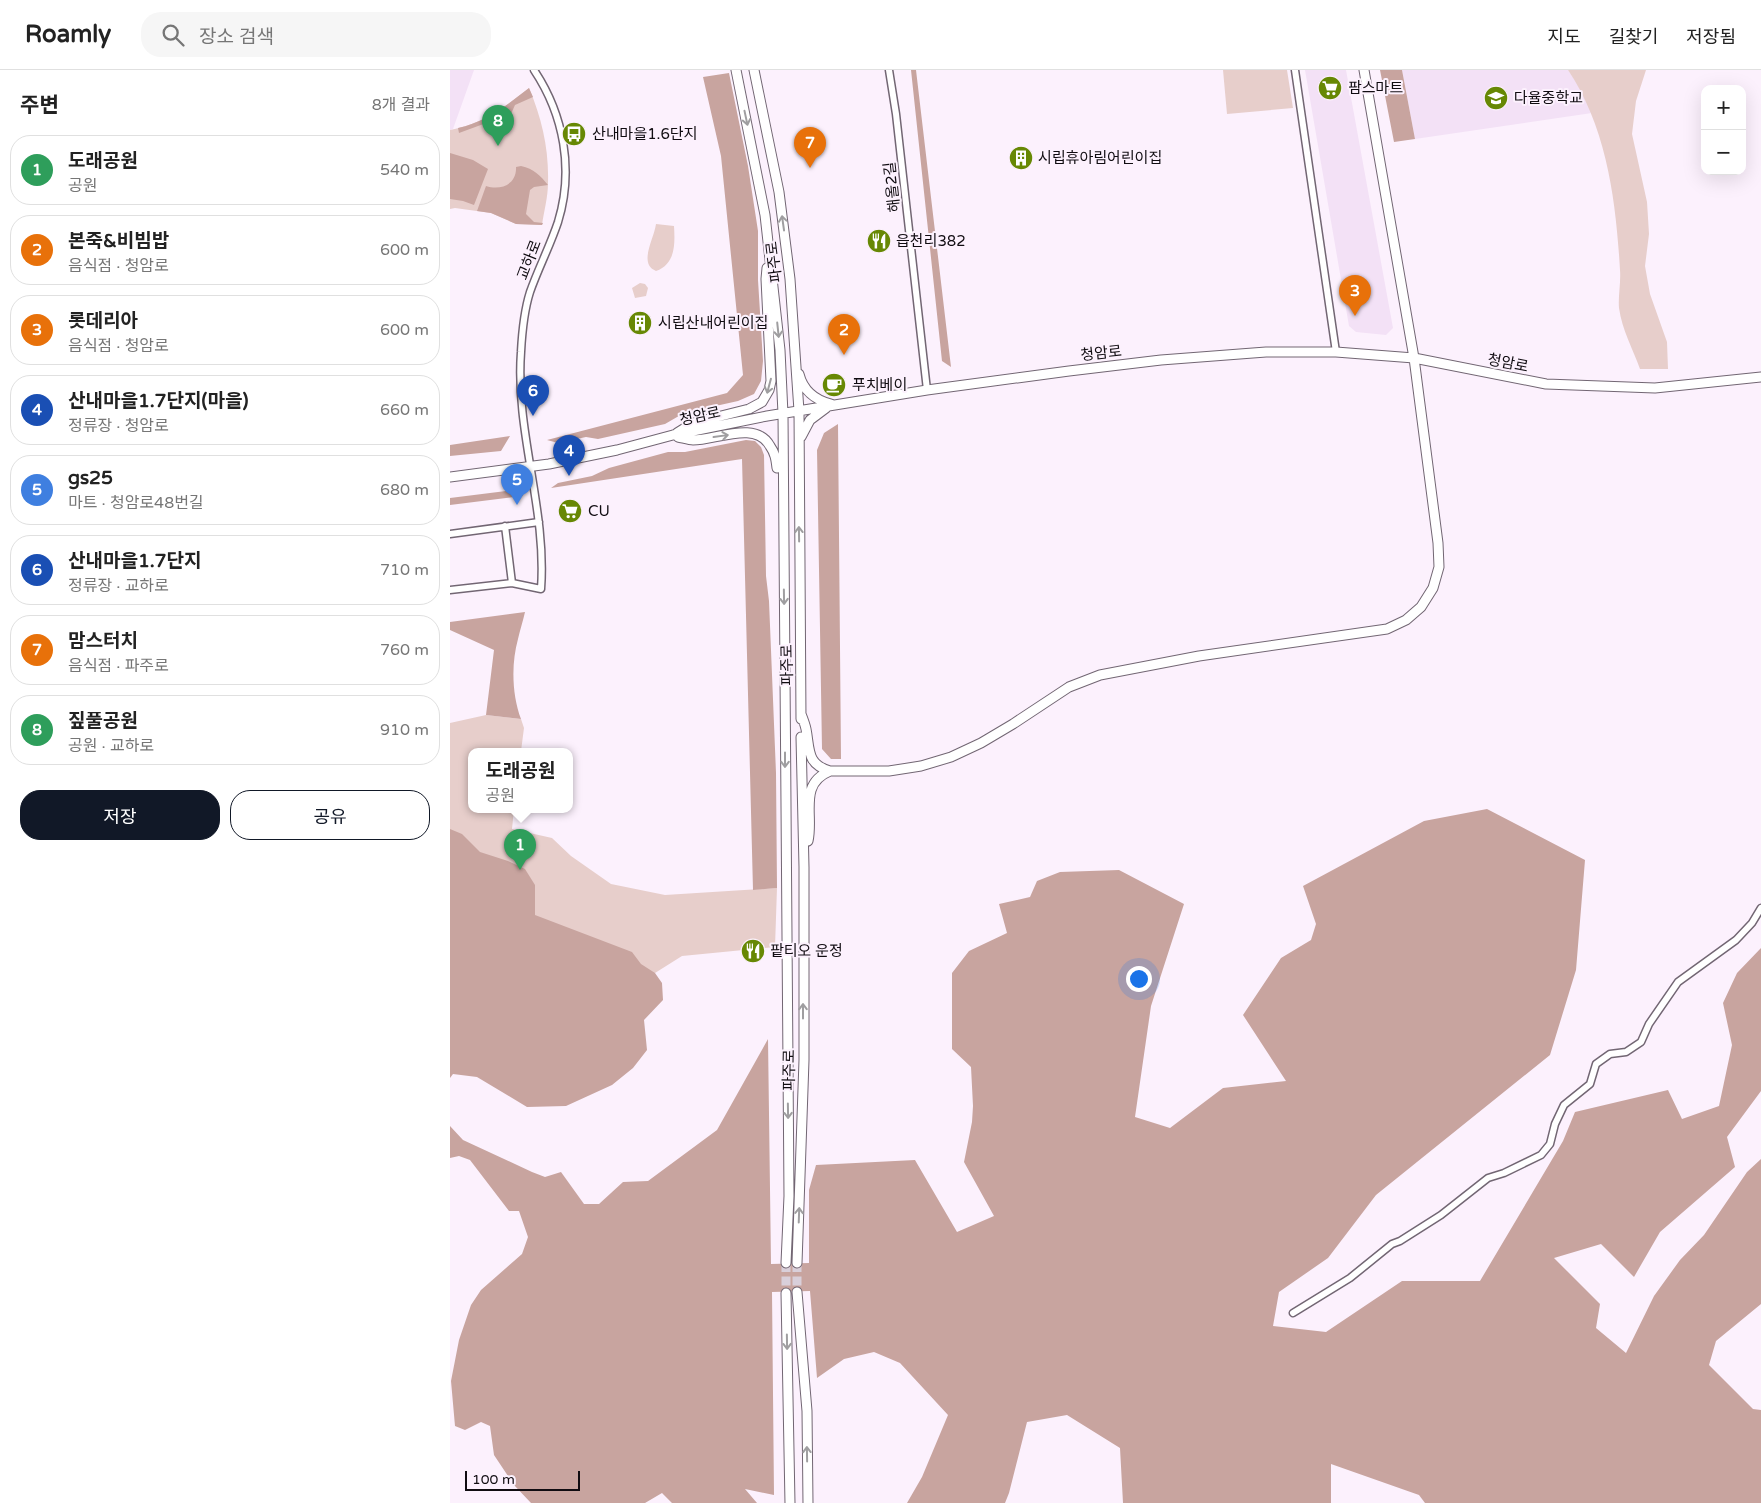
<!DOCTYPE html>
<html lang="ko">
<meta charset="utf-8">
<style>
body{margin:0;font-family:"Varela Round","Noto Sans KR",sans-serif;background:#f6f6f6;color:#222}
.controls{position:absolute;right:15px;top:15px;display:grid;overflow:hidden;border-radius:10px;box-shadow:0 5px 20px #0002}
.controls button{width:45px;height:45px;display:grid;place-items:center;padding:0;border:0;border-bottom:1px solid #e0e0e0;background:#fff;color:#222;font:25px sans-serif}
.scale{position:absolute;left:15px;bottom:12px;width:115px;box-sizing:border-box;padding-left:5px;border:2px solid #100c11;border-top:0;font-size:14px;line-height:18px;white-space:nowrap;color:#100c11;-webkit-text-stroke:4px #fcf1fd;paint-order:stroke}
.you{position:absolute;left:688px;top:908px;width:18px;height:18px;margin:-12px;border:4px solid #fff;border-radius:50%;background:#1a73e8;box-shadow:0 0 0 8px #1a73e833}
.badge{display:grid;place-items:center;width:32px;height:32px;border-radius:50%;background:#111827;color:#fff;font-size:16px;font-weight:700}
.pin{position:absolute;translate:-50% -41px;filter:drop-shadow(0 1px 2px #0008)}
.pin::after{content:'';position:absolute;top:26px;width:18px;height:15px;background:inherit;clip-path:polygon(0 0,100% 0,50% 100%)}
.popup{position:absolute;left:18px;top:678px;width:105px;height:65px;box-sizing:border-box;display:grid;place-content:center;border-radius:10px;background:#fff;filter:drop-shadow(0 1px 4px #0005);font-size:16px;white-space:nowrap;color:#767676}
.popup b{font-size:19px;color:#222}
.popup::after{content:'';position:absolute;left:50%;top:100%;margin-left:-10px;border:10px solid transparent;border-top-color:#fff}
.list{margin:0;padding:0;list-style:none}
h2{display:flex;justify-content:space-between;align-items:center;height:65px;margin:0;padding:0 20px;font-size:21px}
h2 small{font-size:16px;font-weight:400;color:#767676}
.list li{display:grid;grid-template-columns:32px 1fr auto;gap:15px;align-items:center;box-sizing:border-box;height:70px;margin:0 10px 10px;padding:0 10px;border:1px solid #e0e0e0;border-radius:20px}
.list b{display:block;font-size:19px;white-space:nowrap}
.list p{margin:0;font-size:16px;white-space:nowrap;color:#767676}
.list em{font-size:16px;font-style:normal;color:#767676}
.actions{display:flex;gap:10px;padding:15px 20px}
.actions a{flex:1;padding:11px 0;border:1px solid #111827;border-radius:20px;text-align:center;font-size:18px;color:#111827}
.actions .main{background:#111827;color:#fff}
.icon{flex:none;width:28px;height:28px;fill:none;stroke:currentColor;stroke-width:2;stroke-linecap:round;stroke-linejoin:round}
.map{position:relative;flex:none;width:1311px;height:1433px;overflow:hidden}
header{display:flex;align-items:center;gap:30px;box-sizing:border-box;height:70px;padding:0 25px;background:#fff;border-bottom:1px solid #e0e0e0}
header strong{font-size:24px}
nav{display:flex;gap:28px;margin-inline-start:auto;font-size:18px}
.search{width:350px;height:45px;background:#f6f6f6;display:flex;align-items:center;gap:12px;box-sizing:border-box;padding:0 18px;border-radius:20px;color:#767676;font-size:19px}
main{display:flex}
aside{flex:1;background:#fff}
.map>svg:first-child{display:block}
</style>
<header>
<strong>Roamly</strong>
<div class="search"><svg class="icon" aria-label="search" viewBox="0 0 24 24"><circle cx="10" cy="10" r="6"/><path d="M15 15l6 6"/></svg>장소 검색</div>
<nav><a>지도</a><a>길찾기</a><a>저장됨</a></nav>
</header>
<main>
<aside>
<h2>주변<small>8개 결과</small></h2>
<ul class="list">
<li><span class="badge" style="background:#2e9e5b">1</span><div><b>도래공원</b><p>공원</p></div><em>540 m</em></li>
<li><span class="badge" style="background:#e8710a">2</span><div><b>본죽&amp;비빔밥</b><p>음식점 · 청암로</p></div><em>600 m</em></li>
<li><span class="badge" style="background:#e8710a">3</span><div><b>롯데리아</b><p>음식점 · 청암로</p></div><em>600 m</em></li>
<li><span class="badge" style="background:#1a4fb4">4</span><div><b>산내마을1.7단지(마을)</b><p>정류장 · 청암로</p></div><em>660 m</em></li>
<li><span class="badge" style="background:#3f7fe0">5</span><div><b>gs25</b><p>마트 · 청암로48번길</p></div><em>680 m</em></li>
<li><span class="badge" style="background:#1a4fb4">6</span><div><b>산내마을1.7단지</b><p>정류장 · 교하로</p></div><em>710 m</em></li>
<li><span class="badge" style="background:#e8710a">7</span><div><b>맘스터치</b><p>음식점 · 파주로</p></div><em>760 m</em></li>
<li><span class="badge" style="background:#2e9e5b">8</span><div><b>짚풀공원</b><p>공원 · 교하로</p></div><em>910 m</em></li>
</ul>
<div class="actions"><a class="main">저장</a><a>공유</a></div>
</aside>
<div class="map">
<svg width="1311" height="1433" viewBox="0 0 1311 1433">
<rect width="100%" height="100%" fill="#fcf1fd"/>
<!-- built -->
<path fill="#f3e1f6" d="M0,0H24L3,59L0,60Z
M855,0H896L943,258L936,265L906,262L899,256Z
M952,0H1118L1127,13L1142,43L965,69Z"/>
<!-- green -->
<path fill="#e7cecb" d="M773,0H837L843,38L777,44Z
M1118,0H1196L1186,31L1182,64L1197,132L1199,164L1195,196L1200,224L1217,272L1218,299H1190C1183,279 1172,260 1169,238C1168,226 1171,213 1170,200C1166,131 1157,58 1118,0Z
M79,18C92,49 99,79 98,113C98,127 94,141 92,155L66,154L41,143L5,138L0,139V60C36,52 51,40 79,18Z
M206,154L224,156C225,173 226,194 206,201C188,194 204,169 206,154Z
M190,213L195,214L198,218L196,226L185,228L182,218Z
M36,645L71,649L74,658L71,681H21V739H64L62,759L102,768L121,786L161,814L215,825L327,818L325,877L232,886L205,903L0,944V653Z"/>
<!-- forest -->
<path fill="#c8a49f" d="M461,0H466L501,297L492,291Z
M930,0H952L965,69L944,72Z
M279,3L298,96L308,161V210L313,291L311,311L304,324L288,331L234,343L215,354L148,369L136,367L108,373L97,370L277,323L293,305L271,86L253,7Z
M79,18L83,27L65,35L61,44L9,63L8,58C36,52 57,35 79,18Z
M0,83L23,90L38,99L24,135L13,131L0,129Z
M71,96C84,99 90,105 98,115L84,117L80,120L76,144L84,152L93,153L92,155L66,154L41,143L27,141L36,116C51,121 67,114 66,97Z
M388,354L391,689H381L372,679L367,380L374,363Z
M60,366L51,381L0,386V375Z
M296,370L305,371L311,377L314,385L316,506L319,531L326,703L327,818L303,820L292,389L101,418L108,413L142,406L159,398L218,382H235Z
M64,420L70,422L73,426L0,435V428Z
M75,542C73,551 70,560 68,569C61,594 62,625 71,649L36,645L44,580L0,560V552Z
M1037,739L1135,790L1126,900L1100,985L926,1125L878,1188L829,1222L823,1256L876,1262L952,1211H1030L1113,1071L1125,1042L1218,1020L1232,1049L1269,1036L1282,975L1273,933L1287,903L1311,878V1021L1277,1067L1285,1097L1210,1162L1184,1207L1151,1174L1104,1188L1150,1234L1146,1258L1176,1283L1204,1226L1230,1190L1254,1165L1297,1102L1311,1089V1234L1266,1271L1259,1295L1303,1339L1311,1340V1433H975L969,1425L881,1394V1433H673L670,1378L617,1345L577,1352L559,1423L555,1433H457L472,1407L498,1345L450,1293L424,1282L394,1289L367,1308L360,1221L322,1222L324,1425L295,1419L307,1433H222L212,1423L195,1433H81L64,1415L44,1385L40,1356L31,1352L15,1360L5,1356L1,1311L9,1270L21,1235L31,1220L72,1184L78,1167L69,1141H59L20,1090L9,1086L0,1088V1056L13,1070L82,1102L95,1107L111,1102L134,1134H149L173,1112L198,1111L267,1060L318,969L321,1194L359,1193V1120L366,1095L465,1090L507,1162L544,1146L514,1092L522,1052L523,1036L521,997L502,979V903L519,881L557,863L549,834L580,827L587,811L610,802L669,800L734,834L701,936L685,1047L720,1058L773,1018L836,1011L793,945L831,888L861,870L866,854L853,816L974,751Z
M0,759L12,764L30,782L58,791L75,799L85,815V845L182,882L191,894L205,903L212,913L213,930L194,950L197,980L183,998L162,1015L116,1036L77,1037L27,1007L3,1004L0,1008Z"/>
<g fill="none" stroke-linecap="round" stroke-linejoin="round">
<!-- secondary-tunnel -->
<path stroke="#d9cfda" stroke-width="9" stroke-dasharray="9 4.5" stroke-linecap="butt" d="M336,1193V1223
M347,1193V1222"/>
<!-- street casing -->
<g stroke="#726673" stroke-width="9">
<path id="street" d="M439,0L446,44L477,320
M845,0L886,282
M55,456L62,513
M0,464L89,452
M0,520L62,513L91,519C97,439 65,362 71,282C72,263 74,241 80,222C88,199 100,176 108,152C124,100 114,45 84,0
M843,1243L900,1208L942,1174L950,1171L991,1145L1038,1108L1054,1103L1091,1085L1100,1074L1105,1054L1114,1035L1140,1014L1146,994L1160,984L1176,982L1191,972L1199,954L1228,912L1286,870L1302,853L1311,838"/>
</g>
<!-- secondary casing -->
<g stroke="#726673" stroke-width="11">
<path id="secondary" d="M286,0L315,145L330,280L333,344L339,1126L336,1193
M304,0L329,122L340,209L349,341L351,649
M349,304C353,320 365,330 381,334
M227,363L243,353L299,339L312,332L319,320L321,311L316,209L317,198
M228,367C233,368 239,370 243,370C266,370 306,350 320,376C325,383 326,389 327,398
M351,367L360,350L376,338
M0,407L99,394L167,380L223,365L317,346L477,320L619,301L711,290L816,282H886L964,288L1096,314L1205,318L1311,307
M351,644C353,649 355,654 356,659C360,679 356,694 380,701H439L471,696L501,687L531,673L563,654L619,617L650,605L749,586L937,559L956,550L971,537L983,518L989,497L988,473L964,288L914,0
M358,771C364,745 348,714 380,701
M347,1193L354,990V797L351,667
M347,1222L357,1341L358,1433
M336,1223L340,1433"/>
</g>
<!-- street -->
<use href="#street" stroke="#fff" stroke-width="6"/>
<!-- secondary -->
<use href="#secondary" stroke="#fff" stroke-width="9"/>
</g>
<!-- one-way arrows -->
<defs><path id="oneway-shaft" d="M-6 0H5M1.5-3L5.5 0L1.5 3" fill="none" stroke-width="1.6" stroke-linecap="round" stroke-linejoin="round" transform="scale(1.25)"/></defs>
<g stroke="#9f9ea0">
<use href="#oneway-shaft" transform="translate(296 48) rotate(78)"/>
<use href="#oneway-shaft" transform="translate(333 153) rotate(-98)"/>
<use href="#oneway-shaft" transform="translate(328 260) rotate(84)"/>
<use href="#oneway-shaft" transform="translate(319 316) rotate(105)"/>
<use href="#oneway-shaft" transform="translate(271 366) rotate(-8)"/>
<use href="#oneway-shaft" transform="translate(349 464) rotate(-91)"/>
<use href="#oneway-shaft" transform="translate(334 527) rotate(89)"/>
<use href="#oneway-shaft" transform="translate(335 690) rotate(90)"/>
<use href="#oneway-shaft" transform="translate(353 941) rotate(-90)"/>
<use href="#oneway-shaft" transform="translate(338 1041) rotate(89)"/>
<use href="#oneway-shaft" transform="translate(349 1145) rotate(-88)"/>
<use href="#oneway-shaft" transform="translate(337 1272) rotate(89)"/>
<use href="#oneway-shaft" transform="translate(357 1384) rotate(-91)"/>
</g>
<!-- icons -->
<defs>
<g id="supermarket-disc" transform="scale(1.25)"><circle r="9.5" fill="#678804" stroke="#fcf1fd"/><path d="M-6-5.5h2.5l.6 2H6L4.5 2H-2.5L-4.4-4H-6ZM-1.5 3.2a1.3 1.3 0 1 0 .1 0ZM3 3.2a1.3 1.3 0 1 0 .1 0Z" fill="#fff"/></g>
<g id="school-disc" transform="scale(1.25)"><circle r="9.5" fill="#678804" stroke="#fcf1fd"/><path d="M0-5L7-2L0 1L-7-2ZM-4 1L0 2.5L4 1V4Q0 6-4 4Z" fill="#fff"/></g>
<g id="bus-disc" transform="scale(1.25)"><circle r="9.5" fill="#678804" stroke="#fcf1fd"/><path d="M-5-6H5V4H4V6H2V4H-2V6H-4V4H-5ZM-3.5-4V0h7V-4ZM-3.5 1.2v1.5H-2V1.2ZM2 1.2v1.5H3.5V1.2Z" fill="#fff"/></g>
<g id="building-disc" transform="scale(1.25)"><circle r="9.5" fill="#678804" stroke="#fcf1fd"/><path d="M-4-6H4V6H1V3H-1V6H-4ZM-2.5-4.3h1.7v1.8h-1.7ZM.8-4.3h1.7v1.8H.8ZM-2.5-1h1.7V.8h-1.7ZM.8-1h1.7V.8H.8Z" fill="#fff"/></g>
<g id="restaurant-disc" transform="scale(1.25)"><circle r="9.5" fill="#678804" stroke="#fcf1fd"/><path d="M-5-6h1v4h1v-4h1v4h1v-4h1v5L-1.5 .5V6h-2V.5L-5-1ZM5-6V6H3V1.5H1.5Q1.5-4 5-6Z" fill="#fff"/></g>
<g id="cafe-disc" transform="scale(1.25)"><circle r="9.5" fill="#678804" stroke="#fcf1fd"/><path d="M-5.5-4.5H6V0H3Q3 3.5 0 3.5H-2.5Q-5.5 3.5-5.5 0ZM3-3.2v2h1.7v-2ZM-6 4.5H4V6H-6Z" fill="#fff"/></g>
</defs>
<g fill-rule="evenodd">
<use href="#supermarket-disc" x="880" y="18"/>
<use href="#school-disc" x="1046" y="28"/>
<use href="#bus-disc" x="124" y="64"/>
<use href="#building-disc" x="571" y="88"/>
<use href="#restaurant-disc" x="429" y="171"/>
<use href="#building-disc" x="190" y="253"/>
<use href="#cafe-disc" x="384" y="315"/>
<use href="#supermarket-disc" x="120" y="441"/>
<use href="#restaurant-disc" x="303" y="881"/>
</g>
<g text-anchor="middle" stroke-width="4" stroke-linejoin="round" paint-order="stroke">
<!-- poi labels -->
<g font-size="15" fill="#100c11" stroke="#fcf1fd" text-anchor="start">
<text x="898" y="23">팜스마트</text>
<text x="1064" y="33">다율중학교</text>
<text x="142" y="69">산내마을1.6단지</text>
<text x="588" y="93">시립휴아림어린이집</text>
<text x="446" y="176">읍천리382</text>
<text x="208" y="258">시립산내어린이집</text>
<text x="402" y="320">푸치베이</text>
<text x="138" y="446">CU</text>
<text x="320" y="886">팥티오 운정</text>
</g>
<!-- street labels -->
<g font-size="15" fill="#100c11" stroke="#fcf1fd">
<text transform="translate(442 117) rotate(-96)" y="5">해올2길</text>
<text transform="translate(79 190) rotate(-69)" y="5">교하로</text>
<text transform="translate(324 192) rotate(-97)" y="5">파주로</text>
<text transform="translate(651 283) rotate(-6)" y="5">청암로</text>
<text transform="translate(1058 293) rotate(11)" y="5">청암로</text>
<text transform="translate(250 346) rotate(-12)" y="5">청암로</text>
<text transform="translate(337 595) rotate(-91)" y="5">파주로</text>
<text transform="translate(339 1000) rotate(-89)" y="5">파주로</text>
</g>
</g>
</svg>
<div class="controls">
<button>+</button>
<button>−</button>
</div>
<div class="scale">100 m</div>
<div class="you"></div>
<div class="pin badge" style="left:70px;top:800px;background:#2e9e5b">1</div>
<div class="popup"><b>도래공원</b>공원</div>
<div class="pin badge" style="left:394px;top:285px;background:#e8710a">2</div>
<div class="pin badge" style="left:905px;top:246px;background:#e8710a">3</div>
<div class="pin badge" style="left:119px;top:406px;background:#1a4fb4">4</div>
<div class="pin badge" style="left:67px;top:435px;background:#3f7fe0">5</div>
<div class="pin badge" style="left:83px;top:346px;background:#1a4fb4">6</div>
<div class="pin badge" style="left:360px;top:98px;background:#e8710a">7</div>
<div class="pin badge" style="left:48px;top:76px;background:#2e9e5b">8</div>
</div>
</main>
